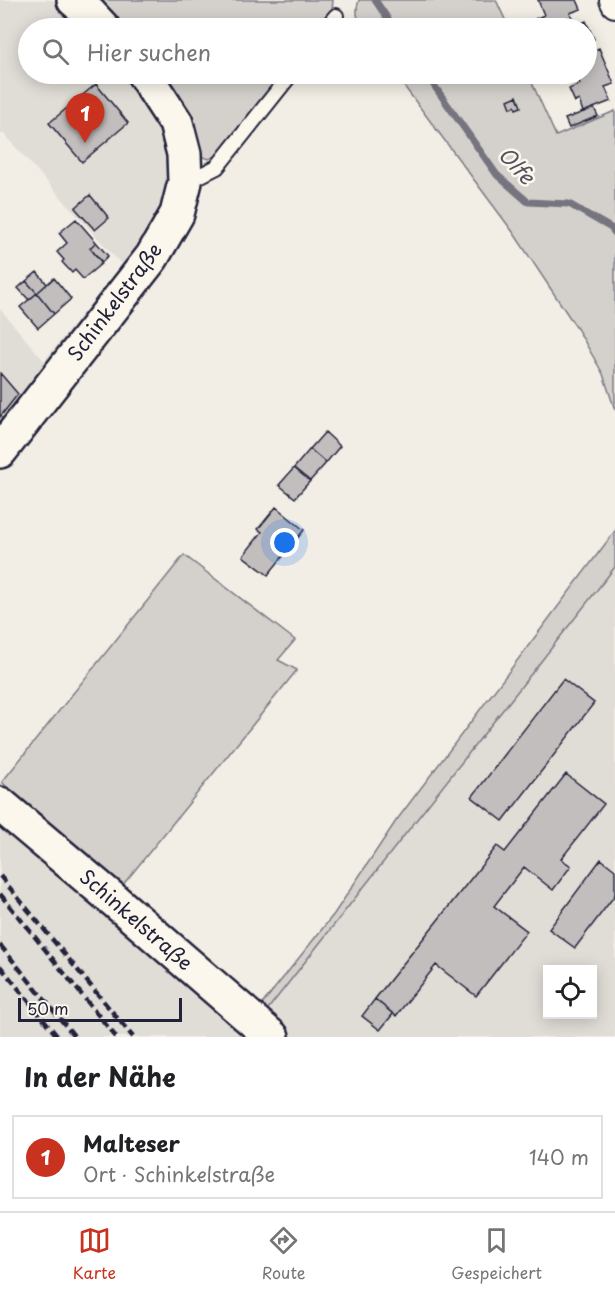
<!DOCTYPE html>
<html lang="de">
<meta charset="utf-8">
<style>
body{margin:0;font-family:"Playpen Sans",sans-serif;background:#f6f6f6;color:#202124}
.controls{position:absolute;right:18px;bottom:18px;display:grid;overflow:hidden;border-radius:0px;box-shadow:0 3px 15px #0003}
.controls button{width:54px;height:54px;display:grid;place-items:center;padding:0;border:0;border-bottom:2px solid #e0e0e0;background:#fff;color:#202124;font:30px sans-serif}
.scale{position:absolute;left:18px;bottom:15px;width:164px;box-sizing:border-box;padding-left:6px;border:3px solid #22223b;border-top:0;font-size:16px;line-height:21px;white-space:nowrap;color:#22223b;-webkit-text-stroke:4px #fbf7ec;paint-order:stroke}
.you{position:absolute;left:285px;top:543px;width:21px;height:21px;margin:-15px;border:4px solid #fff;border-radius:50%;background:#1a73e8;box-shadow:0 0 0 9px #1a73e833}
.badge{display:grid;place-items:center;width:39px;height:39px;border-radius:50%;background:#c8321e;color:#fff;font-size:20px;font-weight:700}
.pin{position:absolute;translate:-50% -50px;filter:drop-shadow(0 2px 3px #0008)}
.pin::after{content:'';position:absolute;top:32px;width:21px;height:18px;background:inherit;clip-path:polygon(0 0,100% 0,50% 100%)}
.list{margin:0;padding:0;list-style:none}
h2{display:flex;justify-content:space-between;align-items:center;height:78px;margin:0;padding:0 24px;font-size:26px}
h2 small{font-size:20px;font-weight:400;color:#757577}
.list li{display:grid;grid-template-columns:39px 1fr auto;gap:18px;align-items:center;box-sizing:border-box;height:84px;margin:0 12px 12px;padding:0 12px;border:2px solid #e0e0e0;border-radius:0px}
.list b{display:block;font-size:22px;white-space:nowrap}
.list p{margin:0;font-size:20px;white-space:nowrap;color:#757577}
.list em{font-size:20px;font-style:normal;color:#757577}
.icon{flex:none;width:33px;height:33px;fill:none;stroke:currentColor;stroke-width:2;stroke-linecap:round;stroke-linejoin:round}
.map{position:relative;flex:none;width:615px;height:1037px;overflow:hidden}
.search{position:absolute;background:#fff;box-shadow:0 3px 15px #0003;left:18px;right:18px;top:18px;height:66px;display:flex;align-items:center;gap:15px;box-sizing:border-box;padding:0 21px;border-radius:33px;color:#757577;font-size:22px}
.sheet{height:174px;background:#fff}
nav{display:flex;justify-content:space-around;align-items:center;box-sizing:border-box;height:84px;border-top:2px solid #e0e0e0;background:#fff;font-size:16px;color:#757577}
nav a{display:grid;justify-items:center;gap:3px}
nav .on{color:#c8321e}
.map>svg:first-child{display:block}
</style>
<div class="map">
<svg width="615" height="1037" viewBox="0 0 615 1037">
<rect width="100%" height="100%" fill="#f2eee5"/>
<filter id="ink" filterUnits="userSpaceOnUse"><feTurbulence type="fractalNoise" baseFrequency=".0167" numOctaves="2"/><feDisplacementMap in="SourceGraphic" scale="12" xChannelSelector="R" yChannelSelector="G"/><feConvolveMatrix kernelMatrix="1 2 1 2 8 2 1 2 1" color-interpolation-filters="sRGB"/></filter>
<g filter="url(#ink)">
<!-- built -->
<path fill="#e0dcd6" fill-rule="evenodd" d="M0,0H53L77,20L85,28H28V74H127L135,82L162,125L173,176L165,210L139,253L0,430V309L44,361L122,265L3,133L0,135Z
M615,567V1037H0V819L264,1014ZM548,970H592V1014H548Z"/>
<!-- green -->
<path fill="#d4d1cc" stroke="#7b7a84" stroke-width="1.5" d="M98,0H333L332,11L320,28H126Z
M359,0H496L509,28H362C357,18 355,11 359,0Z
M165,74H283L216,156L209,159L201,156C196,125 183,99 165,74Z
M395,74H528L556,136L615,111V410L603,374L578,330L513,232Z
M615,531V567L264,1014L259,1008L334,914L396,821Z
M184,555L295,640L278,660L297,670L122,886L19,799L2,782Z"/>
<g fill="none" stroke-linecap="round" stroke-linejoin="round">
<!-- stream -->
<path stroke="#76747f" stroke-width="7" d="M375,0L394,28
M426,74L497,175L528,202L569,204L611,228L615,233"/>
</g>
<!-- building -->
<path fill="#c2bebe" stroke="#22223b" stroke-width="1.5" d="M538,0H577L581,9L570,13L576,27L572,28H539L535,19L544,15Z
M586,21L594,39L586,42V28H572Z
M599,48L614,84L605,87L611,101L583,112L579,100L575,102L569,89L580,84L576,74H586V54Z
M96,84L128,123L82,162L49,123Z
M517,96L521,107L516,109L515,106L511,108L508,100Z
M594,108L598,116L569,128L565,119Z
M90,195L109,218L95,230L75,208Z
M76,219L96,242L90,248L102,263L83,279L75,270L72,273L62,262L64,260L57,252L67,243L59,233Z
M96,242L108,256L102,262L90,248Z
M37,272L47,284L37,293L26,281Z
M54,278L71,299L54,314L37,293Z
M26,281L37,293L29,300L18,288Z
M37,293L54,314L38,328L20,307Z
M0,373L18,394L0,417Z
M325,432L340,446L326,463L310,449Z
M310,449L326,463L310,481L294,468Z
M294,468L310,481L295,498L279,485Z
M276,507L304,530L268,575L243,556L262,532L258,529Z
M563,679L594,703L503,821L472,797Z
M566,774L604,804L561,859L571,866L553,890L524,867L494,906L527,931L476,996L436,965L396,1016L375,999L497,846L505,852Z
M601,859L615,870V895L575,948L549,929Z
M375,999L393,1014L380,1030L362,1016Z"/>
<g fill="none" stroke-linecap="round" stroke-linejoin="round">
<!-- lane casing -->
<g stroke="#22223b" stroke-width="18">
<path id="lane" d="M326,28L336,16
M187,182L217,167L291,74"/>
</g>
<!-- street casing -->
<g stroke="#22223b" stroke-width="30">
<path id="street" d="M613,0L615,4"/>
</g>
<!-- secondary casing -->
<g stroke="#22223b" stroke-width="38">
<path id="secondary" d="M74,0L87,11L103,28
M0,451L152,257L177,214L185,182L184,154L176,123L144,74
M0,804L115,901L272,1037"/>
</g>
<!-- lane -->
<use href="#lane" stroke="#fbf7ec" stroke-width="14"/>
<!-- street -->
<use href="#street" stroke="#fbf7ec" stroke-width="26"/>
<!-- secondary -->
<use href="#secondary" stroke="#fbf7ec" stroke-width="33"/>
<!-- rail -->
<path stroke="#22223b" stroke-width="4.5" stroke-dasharray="9 4.5" stroke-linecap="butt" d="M0,876L133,1037
M0,894L116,1037
M0,945L75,1037
M0,966L58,1037"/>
</g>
</g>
<g text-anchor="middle" stroke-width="5" stroke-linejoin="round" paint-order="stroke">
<!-- street labels -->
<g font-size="20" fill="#22223b" stroke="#fbf7ec">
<text transform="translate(115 302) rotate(-53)" y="7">Schinkelstraße</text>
<text transform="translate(136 920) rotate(41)" y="7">Schinkelstraße</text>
</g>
<!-- water labels -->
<g font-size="21" font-style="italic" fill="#535263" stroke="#fbf7ec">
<text transform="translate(516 166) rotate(47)" y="7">Olfe</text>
</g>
</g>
</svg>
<div class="controls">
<button><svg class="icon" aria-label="locate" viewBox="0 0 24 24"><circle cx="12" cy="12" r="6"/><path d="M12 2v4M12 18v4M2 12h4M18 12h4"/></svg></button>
</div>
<div class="scale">50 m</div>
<div class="you"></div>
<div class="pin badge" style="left:85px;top:143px">1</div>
<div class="search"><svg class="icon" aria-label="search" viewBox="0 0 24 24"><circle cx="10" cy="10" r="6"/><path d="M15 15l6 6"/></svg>Hier suchen</div>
</div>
<section class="sheet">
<h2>In der Nähe<small></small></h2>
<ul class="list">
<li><span class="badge">1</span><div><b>Malteser</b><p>Ort · Schinkelstraße</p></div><em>140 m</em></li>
</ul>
</section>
<nav>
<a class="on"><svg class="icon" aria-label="map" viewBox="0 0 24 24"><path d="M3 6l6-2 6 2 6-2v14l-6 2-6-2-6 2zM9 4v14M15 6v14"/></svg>Karte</a>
<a><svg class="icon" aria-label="directions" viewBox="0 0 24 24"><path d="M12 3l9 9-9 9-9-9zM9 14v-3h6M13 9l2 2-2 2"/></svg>Route</a>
<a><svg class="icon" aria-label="saved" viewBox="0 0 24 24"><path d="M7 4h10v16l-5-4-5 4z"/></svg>Gespeichert</a>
</nav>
